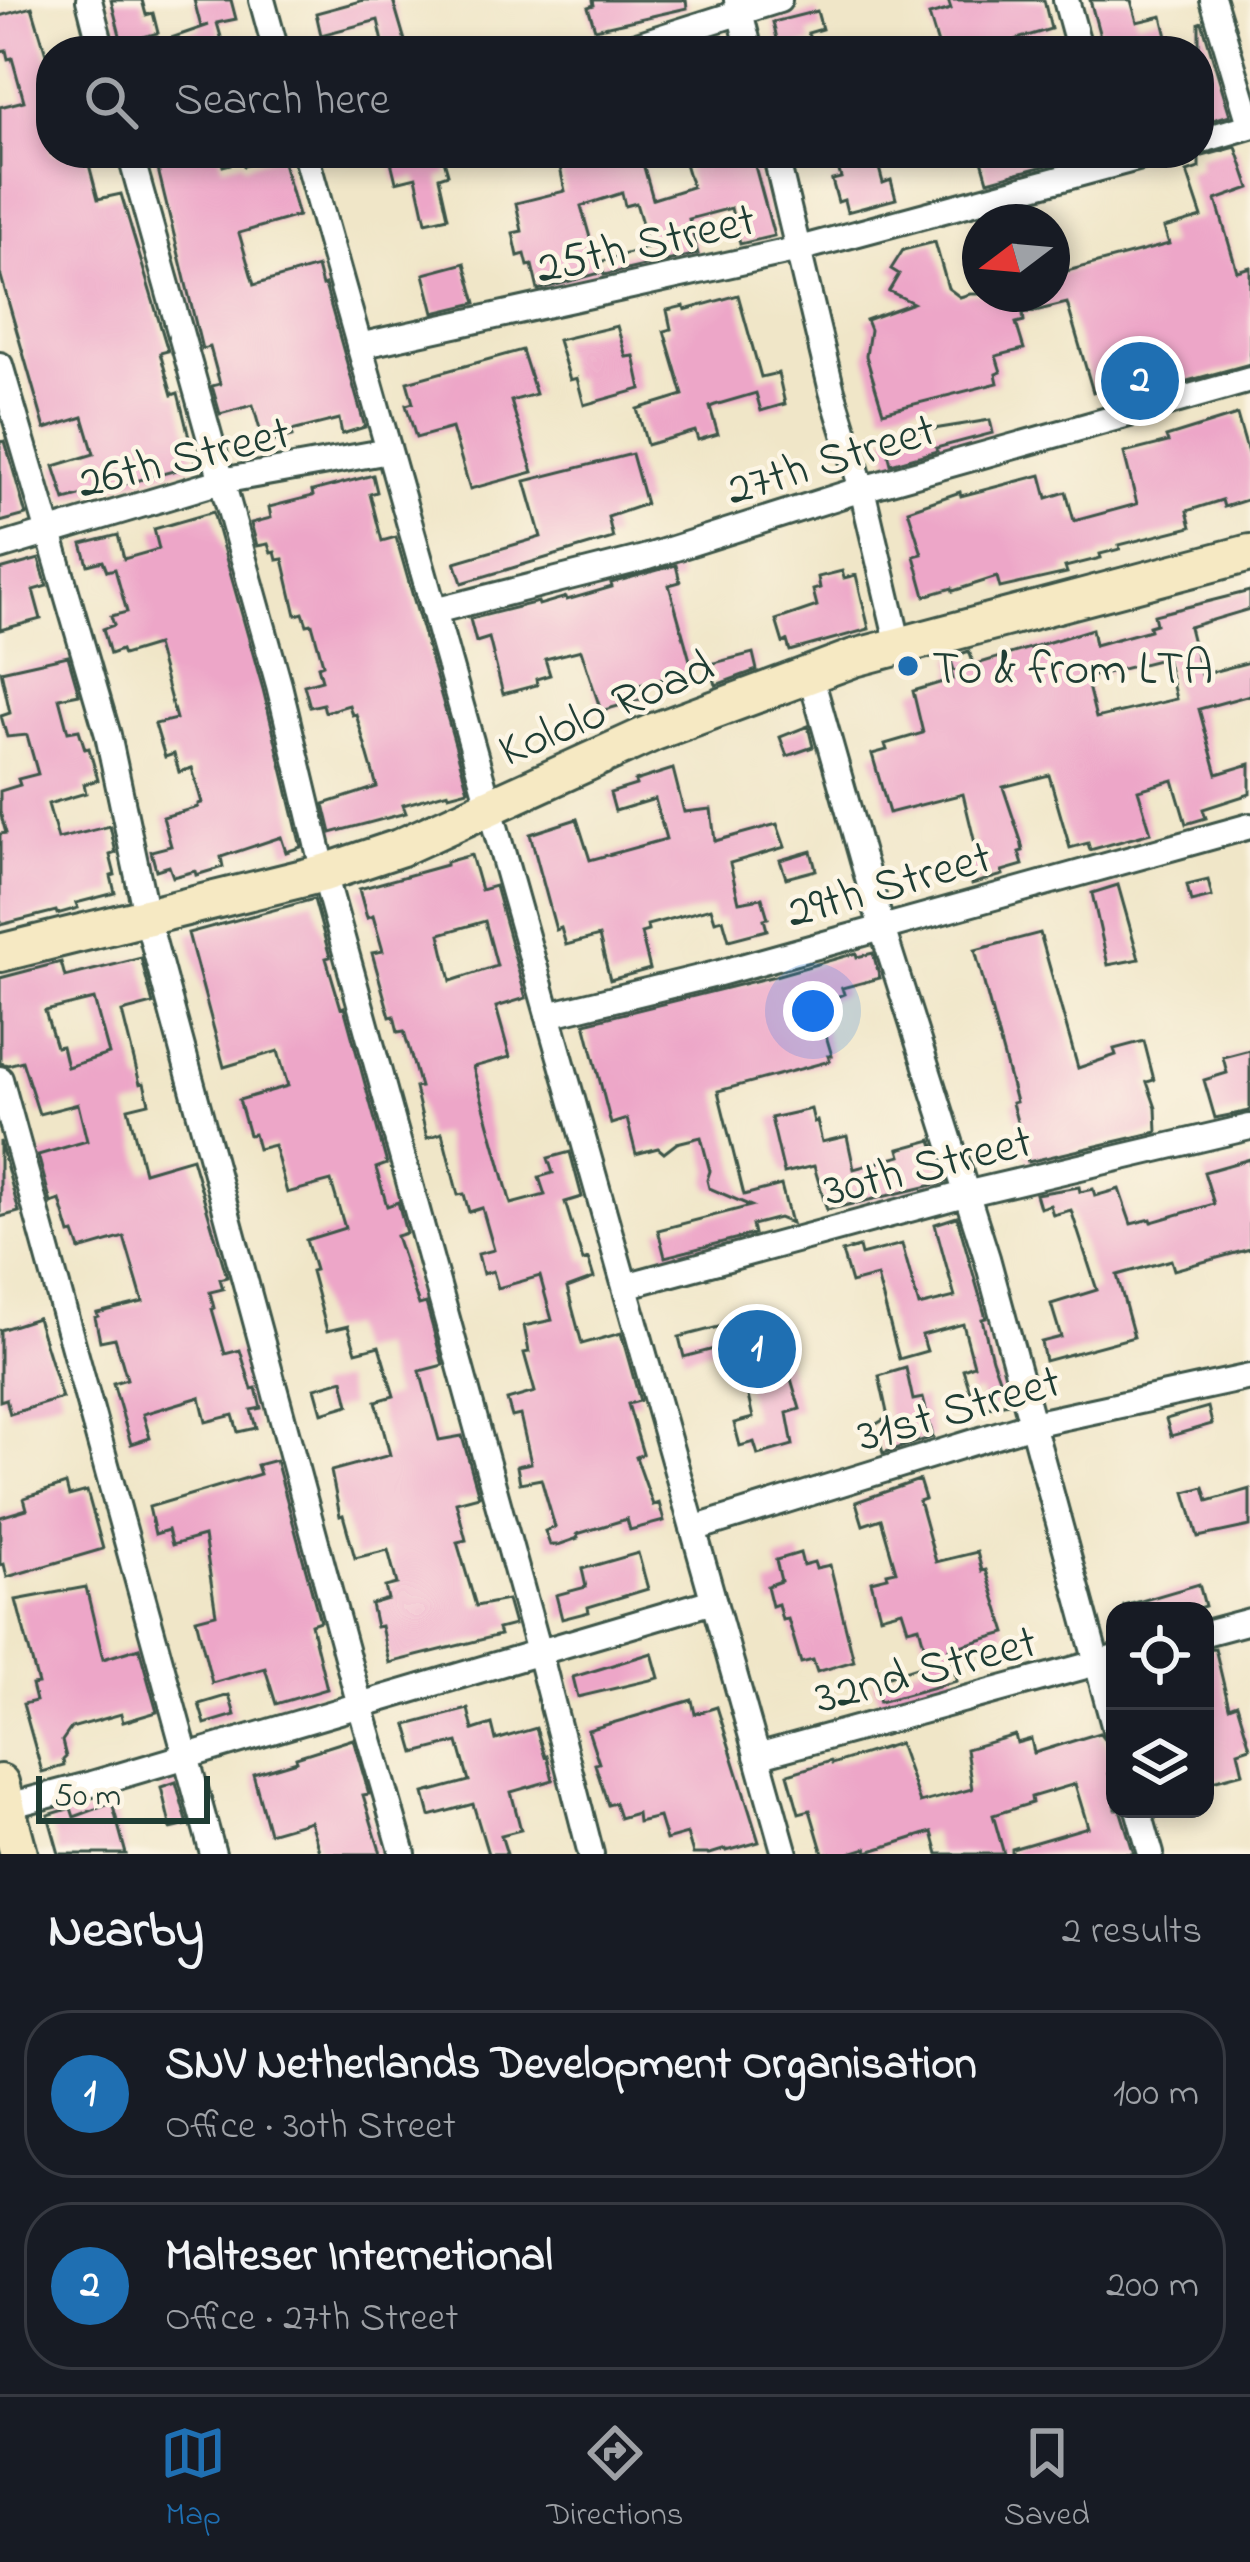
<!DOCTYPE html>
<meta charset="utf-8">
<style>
body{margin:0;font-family:"Indie Flower",sans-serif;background:#20242c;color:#f1f3f6}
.controls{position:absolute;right:36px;bottom:36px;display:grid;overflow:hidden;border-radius:24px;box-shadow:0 6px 18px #0003}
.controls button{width:108px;height:108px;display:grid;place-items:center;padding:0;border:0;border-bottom:3px solid #363941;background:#171b24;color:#f1f3f6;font:60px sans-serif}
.compass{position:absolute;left:962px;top:204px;width:108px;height:108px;border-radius:50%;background:#171b24;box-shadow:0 6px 18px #0003;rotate:254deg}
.scale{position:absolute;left:36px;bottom:30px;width:174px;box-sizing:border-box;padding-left:12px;border:6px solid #1f3d34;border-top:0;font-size:33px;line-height:42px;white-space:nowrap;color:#1f3d34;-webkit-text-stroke:9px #fcf5e5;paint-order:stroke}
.you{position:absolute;left:813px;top:1011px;width:42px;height:42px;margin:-30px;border:9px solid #fff;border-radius:50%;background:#1a73e8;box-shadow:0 0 0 18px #1a73e833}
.badge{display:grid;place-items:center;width:78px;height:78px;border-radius:50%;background:#1f6fb2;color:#fff;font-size:39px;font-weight:700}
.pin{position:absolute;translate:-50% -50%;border:6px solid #fff;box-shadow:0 3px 12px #0006}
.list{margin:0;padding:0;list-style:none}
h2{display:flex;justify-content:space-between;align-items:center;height:156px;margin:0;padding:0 48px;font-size:51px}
h2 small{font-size:39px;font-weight:400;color:#9ea1a6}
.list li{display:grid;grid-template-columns:78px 1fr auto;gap:36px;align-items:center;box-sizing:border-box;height:168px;margin:0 24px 24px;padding:0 24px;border:3px solid #363941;border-radius:48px}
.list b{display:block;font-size:45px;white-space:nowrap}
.list p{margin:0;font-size:39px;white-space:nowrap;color:#9ea1a6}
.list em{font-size:39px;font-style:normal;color:#9ea1a6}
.icon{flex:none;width:66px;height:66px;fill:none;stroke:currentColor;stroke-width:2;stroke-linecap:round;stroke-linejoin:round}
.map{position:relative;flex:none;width:1250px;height:1854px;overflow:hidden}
.search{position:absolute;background:#171b24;box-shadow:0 6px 18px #0003;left:36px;right:36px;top:36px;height:132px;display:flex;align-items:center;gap:30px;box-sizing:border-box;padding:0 42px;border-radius:48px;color:#9ea1a6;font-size:45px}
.sheet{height:540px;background:#171b24}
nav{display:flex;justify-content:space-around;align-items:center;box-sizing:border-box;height:168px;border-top:3px solid #363941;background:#171b24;font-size:33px;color:#9ea1a6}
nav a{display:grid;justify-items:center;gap:6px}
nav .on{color:#1f6fb2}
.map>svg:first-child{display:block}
</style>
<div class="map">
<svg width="1250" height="1854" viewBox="0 0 1250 1854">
<rect width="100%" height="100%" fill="#fcf5e5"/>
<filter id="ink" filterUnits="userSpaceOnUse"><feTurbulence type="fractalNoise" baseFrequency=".00833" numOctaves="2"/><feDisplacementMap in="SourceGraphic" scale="24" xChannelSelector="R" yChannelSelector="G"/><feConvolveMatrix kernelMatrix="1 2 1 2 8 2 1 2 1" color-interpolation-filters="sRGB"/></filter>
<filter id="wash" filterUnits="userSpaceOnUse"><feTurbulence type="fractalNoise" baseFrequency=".004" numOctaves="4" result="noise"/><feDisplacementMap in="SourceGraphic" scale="48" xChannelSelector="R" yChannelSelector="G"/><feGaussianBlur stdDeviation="2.7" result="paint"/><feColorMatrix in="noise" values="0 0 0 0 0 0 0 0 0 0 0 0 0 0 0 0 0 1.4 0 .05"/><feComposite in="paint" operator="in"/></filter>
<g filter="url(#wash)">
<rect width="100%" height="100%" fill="#f0e6c8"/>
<g id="blocks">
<!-- building -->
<path fill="#eda6c8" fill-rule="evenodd" d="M111,0H142L146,15L153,13L158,33L122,43Z
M194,0H231L236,19L217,23L225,51H143L142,48L209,25L201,27Z
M364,0H393L408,51H385L378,20L321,35L316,13Z
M593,0H686L687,8L595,29L588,7L594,5Z
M948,0H1044L1051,29L1017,39L1021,51H940L929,15L951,9Z
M1090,0H1131L1137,22L1162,16L1168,41L1134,51H1104Z
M32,7L47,57L51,55V153H86L98,199L121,194L168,351L160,353L172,395L178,393L196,465L65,500L54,466L94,454L83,417L45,429L0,273V107L24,101L12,58L8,59L6,50L0,51V16Z
M817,11L822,29L808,33L811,43L780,51L773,22Z
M1202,22L1230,115L1199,124V23Z
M1236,147L1250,188L1216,200L1237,271L1250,267V364L1136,395L1132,381L1093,392L1067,303L1023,314L1024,321L1016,323L1024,349L996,356L1001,372L996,374L998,383L883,412L866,356L870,330L866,320L913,303L889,291L899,274L891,269L903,250L935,242L948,288L960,297L970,294H1052V275L1169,244L1164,228L1202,217L1187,172L1199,168V157Z
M154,153H219L223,166L242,161L244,166L281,155L298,216L239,233L254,285L317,267L322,286L325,285L365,427L342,434L339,419L291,431L292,437L264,444L253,405L220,414L212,386L220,384L210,347L202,349Z
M389,153H442L448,174L439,177L448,217L426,222L416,177L396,182Z
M557,153H640L653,199L692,187L682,153H731L733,159L752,155L774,236L740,244L731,208L689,219L698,254L604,275L600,262L649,247L636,203L625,206L622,193L581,206L600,273L538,290L532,265L528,266L525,254L518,256L513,233L522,231L516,203L565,191Z
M834,153H875L883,183L891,180L896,199L847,212L844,200L838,202L832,180L841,178Z
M980,153H1092L988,181Z
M465,263L476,303L434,313L424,274Z
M738,295L761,377L778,373L785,404L761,411L756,393L715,405L710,407L718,434L698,440L695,431L647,445L637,409L683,395L664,331L671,329L667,310L684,306L685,310Z
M617,326L626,357L634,356L641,389L584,405L577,378L570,380L558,340Z
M522,350L536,394L511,401L533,472L470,489L452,428L416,438L406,405L413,403L407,382Z
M1237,415L1250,460V499L1224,507L1222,500L1187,511L1191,527L1119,545L1120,549L1100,554L1101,558L1065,567L1067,573L1000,588L997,577L953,591L952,588L925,596L914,556L922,554L908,510L960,492L961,496L1041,475L1047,498L1066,492L1074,521L1137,504L1124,453L1168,442L1166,437Z
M990,420L993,433L936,448L937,451L891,464L884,437Z
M5,441L26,515L0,522V442Z
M632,454L646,504L608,517L613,538L462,583L455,562L541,537L525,481Z
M373,475L377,492L370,494L382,541L396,537L468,790L449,795L448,792L403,805L406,813L331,833L324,804L377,787L356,714L352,715L349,705L325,712L323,704L310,707L304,685L322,680L318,666L323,664L312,624L307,625L303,613L296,615L283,559L277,560L275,552L271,553L268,544L257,546L251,523L271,518L269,507L313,496L312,491Z
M213,512L263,689L301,847L286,852L281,837L221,857L223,867L196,875L195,871L173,877L169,866L156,870L151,851L171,846L163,817L198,807V804L202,803L192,768L179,772L174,754L165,757L155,724L176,719L156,645L123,655L121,650L110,654L103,629L114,625L111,616L127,612L115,569L107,571L103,561L88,565L82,544L118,535L124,559L159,549L154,529Z
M39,559L47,586L33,590L41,619L0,630V570Z
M676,565L680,582L669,585L693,671L639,685L643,699L601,711L581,650L545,659L550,675L536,679L537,685L503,694L489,638L476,642L470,619L538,602L539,605L566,597L567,600L612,587L611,583Z
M842,571L844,578L856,575L869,629L790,651L787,641L783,643L776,620L817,606L813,590L820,588L818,577Z
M1250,591V609L1189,627L1201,675L1250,662V695L1199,709L1217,774L1250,764V794L1203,809L1206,818L1186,824L1173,780L1138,790L1151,833L1090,850L1088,843L1070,848L1049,775L1003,787L1021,841L1023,851L1019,852L1023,865L1002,871L1003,875L972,884L966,864L979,860L963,794L889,813L872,754L887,750L885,744L923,733L913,691L953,679L951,671L954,670L950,658L969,651L974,665L1092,629L1095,645L1150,630L1149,626L1156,624L1154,615ZM1166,658L1176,699L1096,718L1086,678Z
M753,653L757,670L716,685L710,664Z
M68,656L79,694L59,698L68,732L79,730L85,749L89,748L98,780L84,784L86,793L48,804L58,839L110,826L116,853L110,855L115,875L111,876L115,893L76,903L78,908L57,914L56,911L0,925V834L6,833L0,812V791L20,785L18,779L38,774L27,735L7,737L1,716L10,713L1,671Z
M808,726L813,747L787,756L780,737Z
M673,769L684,812L711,809L715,841L777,824L785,847L730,863L739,902L762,898L768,918L764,919L767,930L729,940L723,919L715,921L711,908L647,925L648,931L641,933L650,969L610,980L599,936L566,945L561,928L556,930L530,834L577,819L590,860L666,839L655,799L615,811L610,793L636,785L635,781Z
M811,851L816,870L786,878L780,860Z
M471,855L481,890L495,886L526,998L496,1007L510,1057L473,1067L511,1204L545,1195L539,1177L553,1173L548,1158L570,1152L582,1197L565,1202L583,1261L588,1259L594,1278L567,1288L582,1344L621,1333L640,1401L628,1404L643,1454L636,1457L653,1505L659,1503L664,1521L630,1530L627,1519L577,1534L578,1538L558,1545H550L545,1531L555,1527L541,1479L520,1483L517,1466L531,1463L520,1415L512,1417L507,1400L535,1392L524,1353L529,1352L524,1326L552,1320L540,1276L498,1288L493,1271L483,1274L478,1254L494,1250L482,1208L469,1212L464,1194L458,1195L442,1133L427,1138L415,1088L420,1087L404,1031L398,1032L394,1016L390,1017L372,953L383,951L373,916L367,918L359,889L446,865V862ZM485,921L497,966L451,981L440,934Z
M1208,880L1212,897L1191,902L1187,885Z
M1118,885L1139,959L1108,965L1092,893Z
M314,899L330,957L326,958L341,1008L344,1007L387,1164L376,1168L387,1206L398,1202L406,1233L396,1236L419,1305L426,1303L443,1365L420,1371L439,1440L462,1436L479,1496L456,1502L466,1540L457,1542L476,1606L507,1600L514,1625L498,1629L500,1635L389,1663L381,1626L376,1627L371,1604L388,1599L385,1587L397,1584L388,1550L355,1558L343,1515L340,1516L331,1471L390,1455L376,1401L394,1396L379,1346L356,1352L348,1326L327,1331L311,1271L315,1270L306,1240L345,1228L331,1181L287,1193L274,1145L258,1149L254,1134L249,1135L239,1100L288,1086L278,1051L224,1067L188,933Z
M1040,933L1078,1068L1116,1055L1114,1049L1144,1041L1154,1080L1147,1082L1156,1108L1157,1132L1028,1162L1012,1103L1016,1102L975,950Z
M856,953L857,957L873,953L880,978L842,988L844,994L817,1005L832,1056H828L830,1061L718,1091L744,1195L781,1185L791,1223L779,1218L752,1225L754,1234L665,1257L658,1230L751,1206L709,1188L707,1180L710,1171L701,1137L677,1143L664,1153L658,1148L636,1154L627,1119L611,1124L585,1023L775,976Z
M141,958L153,1004L122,1012L140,1084L144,1083L149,1103L128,1108L144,1172L192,1158L227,1277L220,1279L223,1289L210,1292L214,1308L212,1309L225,1354L240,1350L252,1389L256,1388L261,1408L251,1410L256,1428L238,1432L233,1415L206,1422L200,1397L143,1414L150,1438L131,1444L113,1383L127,1379L115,1338L100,1341L95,1317L98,1316L97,1313L143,1302L124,1237L80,1250L74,1233L70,1234L60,1200L51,1203L38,1155L87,1141L78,1104L39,1114L22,1061L8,1065L0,1063V978L61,962L65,977ZM94,999L109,1054L67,1067L62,1046L56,1047L45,1011Z
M1250,1050V1111L1215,1118L1204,1080L1227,1073L1223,1057Z
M811,1109L814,1122L817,1121L822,1142L847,1136L854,1169L901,1156L899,1149L932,1140L946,1182L827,1210L814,1166L784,1173L771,1118Z
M0,1141L19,1212L0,1217Z
M1250,1159V1249L1174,1270L1171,1260L1117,1275L1134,1337L1045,1361L1041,1342L1061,1337L1051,1304L1097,1290L1071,1210L1053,1215L1050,1205L1040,1208L1036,1194L1079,1187L1080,1192L1093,1189L1095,1196L1119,1189L1131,1224L1151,1219L1152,1222L1214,1204L1204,1172Z
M957,1217L986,1318L982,1319L992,1359L1008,1403L983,1408L979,1391L971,1394L963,1369L974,1365L963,1324L922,1335L927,1351L899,1359L877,1276L851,1283L842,1252L859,1247L861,1255L902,1244L919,1306L955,1297L935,1224Z
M765,1315L773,1345L780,1342L800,1409L787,1413L793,1445L758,1455L754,1442L740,1446L734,1423L753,1418L744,1379L735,1382L725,1346L684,1357L679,1337Z
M37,1318L62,1398L10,1414L6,1399L0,1401V1330Z
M906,1368L913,1400L923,1398L933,1437L883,1453L875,1425L888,1417L879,1376Z
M343,1380L349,1405L322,1413L315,1388Z
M1208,1407L1212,1424L1171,1436L1166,1419Z
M276,1460L320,1621L311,1624L327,1689L276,1704L265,1668L212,1683L196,1619L216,1614L204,1536L172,1545L168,1530L155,1534L149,1507L260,1474L257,1465Z
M919,1480L925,1499L919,1501L936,1562L977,1552L982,1571L986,1570L1006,1633L949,1649L957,1681L880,1702L873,1681L929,1663L919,1626L908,1629L902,1610L880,1616L871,1581L888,1577L887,1573L896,1571L881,1519L863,1525L856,1502Z
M66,1484L69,1496L87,1491L103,1549L7,1577L4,1564L0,1565V1517L27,1509L24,1498Z
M1204,1487L1208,1501L1250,1489V1526L1198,1537L1185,1492Z
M638,1553L648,1589L588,1607L589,1612L562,1619L556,1595L586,1587L582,1569Z
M800,1553L803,1565L814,1562L816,1568L830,1565L854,1661L817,1672L813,1660L801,1663L788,1619L782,1620L778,1604L772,1606L767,1586L781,1581L776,1560Z
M1199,1584L1205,1606L1188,1611H1125L1124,1606Z
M86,1587L103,1659L139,1648L157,1712L123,1722L121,1714L71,1728L62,1741L66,1757L63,1760L64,1766L42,1772L23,1704L36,1701L32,1685L38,1684L16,1600Z
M1215,1648L1229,1707L1237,1704L1250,1747L1238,1751L1243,1773L1205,1783V1649Z
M652,1653L659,1678L578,1697L573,1677Z
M229,1695L235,1715L205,1724L199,1704Z
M692,1700L695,1714L717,1707L759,1842L727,1851L726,1849L710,1854H693L687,1834L666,1840L659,1817L638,1822L637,1813L620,1818L615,1803L608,1805L595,1764L599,1763L588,1730Z
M468,1709L473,1730L492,1724L496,1740L536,1728L545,1757L547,1756L553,1780L511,1792L521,1830L501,1835L507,1854H488L473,1804L430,1816L424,1793L469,1781L458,1742L415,1753L407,1725Z
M1099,1733L1106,1742L1115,1772L1109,1774L1115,1793V1809H1120L1134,1854H1012V1849L1088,1827L1075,1784L1031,1797L1032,1803L993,1815L1004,1854H938L932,1832L868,1852L867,1848L847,1854H823L810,1810L799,1813L788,1774L831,1761L832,1764L899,1743L920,1803L972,1789L966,1749L1015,1735L1017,1743L1031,1739L1034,1753Z
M353,1739L369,1794L363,1795L381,1854H320L310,1821L269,1833L253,1774L297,1761L296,1757Z
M176,1782L188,1825L171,1829L161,1787Z
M112,1803L126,1854H59L48,1815L71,1808L74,1817Z"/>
</g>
</g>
<g filter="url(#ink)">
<use href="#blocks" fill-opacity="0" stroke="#3e564a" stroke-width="3"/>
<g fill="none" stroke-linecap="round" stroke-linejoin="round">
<!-- street casing -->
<g stroke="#3e564a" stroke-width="30">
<path id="street" d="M89,0L102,51
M262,0L276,51
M737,0L750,51
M1066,0L1080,51
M1213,0L1250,124
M618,51L779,0
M1199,141L1250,126
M130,153L279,685L324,873L539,1652L591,1854
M305,153L785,1854
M775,153L832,391L862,489L899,646
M359,346L799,249L1156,153
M0,365L108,735L146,915L360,1705L403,1854
M0,547L221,481L389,451
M434,611L644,558L862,489L1250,380
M810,674L882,928L987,1258L1115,1729
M548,1015L716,974L1250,826
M0,1079L213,1854
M625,1286L965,1194L1250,1127
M693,1529L1032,1424L1250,1377
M1205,1633L1250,1621
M757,1756L1115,1658
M0,1808L92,1784L713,1601
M1138,1809L1151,1854"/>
</g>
<!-- secondary casing -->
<g stroke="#3e564a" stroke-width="42">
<path id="secondary" d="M0,953L324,873L399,848L654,732L854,658L1250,553
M0,1783L19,1854"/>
</g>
<!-- street -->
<use href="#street" stroke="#fff" stroke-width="24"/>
<!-- secondary -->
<use href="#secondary" stroke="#f6e9c3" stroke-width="36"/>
</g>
</g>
<!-- markers -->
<circle fill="#1f6fb2" stroke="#fcf5e5" stroke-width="4.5" cx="908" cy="666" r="12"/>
<g text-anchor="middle" stroke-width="9" stroke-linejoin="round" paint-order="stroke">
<!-- street labels -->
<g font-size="48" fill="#1f3d34" stroke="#fcf5e5">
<text transform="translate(645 241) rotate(-13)" y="17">25th Street</text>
<text transform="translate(183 455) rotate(-14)" y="17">26th Street</text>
<text transform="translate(830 457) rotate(-17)" y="17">27th Street</text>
<text transform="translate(605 706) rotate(-23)" y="17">Kololo Road</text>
<text transform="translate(888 882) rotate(-16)" y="17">29th Street</text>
<text transform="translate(927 1163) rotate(-14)" y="17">30th Street</text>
<text transform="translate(958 1406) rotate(-16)" y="17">31st Street</text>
<text transform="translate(925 1667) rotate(-15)" y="17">32nd Street</text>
</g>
<!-- poi labels -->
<g font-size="48" fill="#1f3d34" stroke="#fcf5e5" text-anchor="start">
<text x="932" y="683">To &amp; from LTA</text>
</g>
</g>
</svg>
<div class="controls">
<button><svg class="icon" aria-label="locate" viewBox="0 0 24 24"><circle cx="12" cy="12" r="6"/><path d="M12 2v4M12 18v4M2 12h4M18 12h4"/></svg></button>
<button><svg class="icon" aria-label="layers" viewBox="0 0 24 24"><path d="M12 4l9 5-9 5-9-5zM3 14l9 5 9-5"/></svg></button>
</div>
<svg class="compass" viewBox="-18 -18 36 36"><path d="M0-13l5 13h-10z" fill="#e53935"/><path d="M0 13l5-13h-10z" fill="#9ea1a6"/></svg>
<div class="scale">50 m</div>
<div class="you"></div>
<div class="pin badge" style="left:757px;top:1349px">1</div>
<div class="pin badge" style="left:1140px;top:381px">2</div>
<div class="search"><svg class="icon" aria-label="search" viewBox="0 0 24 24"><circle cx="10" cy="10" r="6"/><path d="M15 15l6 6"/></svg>Search here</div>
</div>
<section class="sheet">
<h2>Nearby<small>2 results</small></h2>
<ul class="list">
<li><span class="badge">1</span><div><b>SNV Netherlands Development Organisation</b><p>Office · 30th Street</p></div><em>100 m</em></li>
<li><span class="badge">2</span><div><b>Malteser Internetional</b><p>Office · 27th Street</p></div><em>200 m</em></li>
</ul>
</section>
<nav>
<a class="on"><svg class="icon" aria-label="map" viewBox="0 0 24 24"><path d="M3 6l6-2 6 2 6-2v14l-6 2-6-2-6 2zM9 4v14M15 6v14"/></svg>Map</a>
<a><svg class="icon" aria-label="directions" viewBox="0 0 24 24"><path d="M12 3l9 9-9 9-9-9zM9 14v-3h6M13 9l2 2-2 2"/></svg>Directions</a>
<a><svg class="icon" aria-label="saved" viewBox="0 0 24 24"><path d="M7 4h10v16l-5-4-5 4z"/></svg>Saved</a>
</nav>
